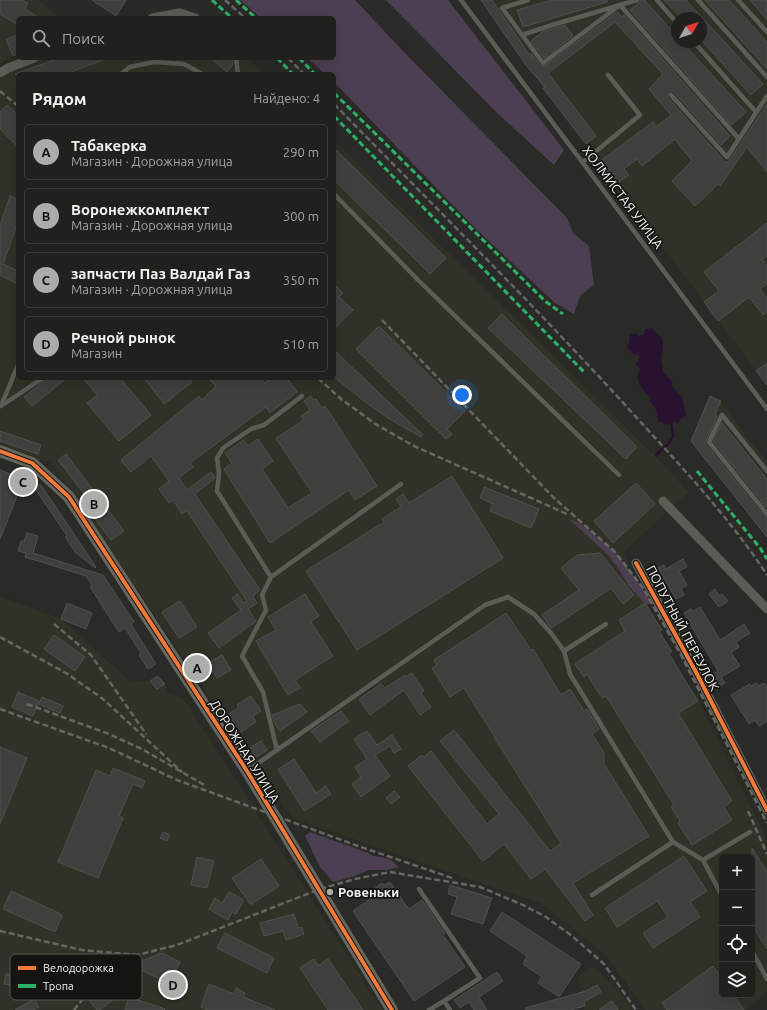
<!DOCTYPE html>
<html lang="ru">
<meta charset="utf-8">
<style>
body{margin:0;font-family:Ubuntu,sans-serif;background:#282826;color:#f1f3f6}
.controls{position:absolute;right:12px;bottom:12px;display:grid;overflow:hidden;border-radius:6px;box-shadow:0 4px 16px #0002}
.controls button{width:36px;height:36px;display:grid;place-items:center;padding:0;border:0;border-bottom:1px solid #3d3e3b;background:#20201d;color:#f1f3f6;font:20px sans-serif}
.compass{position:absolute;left:671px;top:12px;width:36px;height:36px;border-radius:50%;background:#20201d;box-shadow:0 4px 16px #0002;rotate:51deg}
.you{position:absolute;left:462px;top:395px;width:14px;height:14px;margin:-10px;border:3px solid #fff;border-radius:50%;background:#1a73e8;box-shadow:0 0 0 6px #1a73e833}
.badge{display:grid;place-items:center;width:26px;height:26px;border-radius:50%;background:#acada8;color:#111;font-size:13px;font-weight:700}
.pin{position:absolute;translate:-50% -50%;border:2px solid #fff;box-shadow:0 1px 4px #0006}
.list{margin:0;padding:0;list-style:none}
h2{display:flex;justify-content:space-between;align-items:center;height:52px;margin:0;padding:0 16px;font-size:17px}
h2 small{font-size:13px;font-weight:400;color:#a2a3a4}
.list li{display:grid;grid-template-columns:26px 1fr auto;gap:12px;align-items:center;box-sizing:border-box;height:56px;margin:0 8px 8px;padding:0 8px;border:1px solid #3d3e3b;border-radius:6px}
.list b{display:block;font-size:15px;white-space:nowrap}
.list p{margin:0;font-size:13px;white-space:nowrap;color:#a2a3a4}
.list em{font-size:13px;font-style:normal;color:#a2a3a4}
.icon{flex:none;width:22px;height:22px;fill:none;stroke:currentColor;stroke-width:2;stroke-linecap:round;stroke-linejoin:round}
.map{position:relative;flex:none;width:767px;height:1010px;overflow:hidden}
.search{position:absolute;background:#20201d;box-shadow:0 4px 16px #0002;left:16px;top:16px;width:320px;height:44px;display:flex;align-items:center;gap:10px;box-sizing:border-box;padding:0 14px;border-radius:6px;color:#a2a3a4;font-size:15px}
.panel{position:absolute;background:#20201d;box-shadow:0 4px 16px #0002;left:16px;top:72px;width:320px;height:308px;border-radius:6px}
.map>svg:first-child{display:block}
</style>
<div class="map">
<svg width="767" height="1010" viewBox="0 0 767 1010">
<rect width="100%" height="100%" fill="#2a2b27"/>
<!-- built -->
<path fill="#313227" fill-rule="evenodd" d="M0,0L25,1L26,0H38L60,18H18V54L7,59L0,64Z
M481,0H767V385L543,88L539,80L526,65ZM677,18H701V42H677Z
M39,58H248L264,74H18V378H334V141L667,468L688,492L623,553L646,605L662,630L659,631L672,652L669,654L698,701L767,840V992L746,1010H645L607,956L541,903L292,818L72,493L50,462L0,444V75ZM722,857H752V995H722Z
M710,396L721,401L748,439L767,461V538L691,441Z
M0,597L61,619L131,682L150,681L157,676L165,684L168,694L184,699L382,1010H0Z
M592,966L618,990L632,1010H583L585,1006L578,977Z"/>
<!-- green -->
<path fill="#4d3f52" d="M240,0H355L402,50L567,218L573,233L589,246L594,285L580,296L574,314L555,303L476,229L334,82V74H325L307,58H334V18H261Z
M386,0H448L564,150L554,165L497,113Z
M569,519L580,523L615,552L643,588L652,603L646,605L628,585L618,568L606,553Z
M310,832L368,853C375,858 383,856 391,860C394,862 396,865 399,867L386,870H370L352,877L333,882L320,867L305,836Z"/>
<!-- water -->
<path fill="#28122f" d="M651,328L662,338L663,348L661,358L663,372L673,382L671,385L682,397L686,415L677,423L674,421L667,425L658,421L656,409L650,402L651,398C644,392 640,386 637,378L640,369L636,365L640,355L633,354L626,346L629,343L630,335L635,333L639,336L644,334L645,329Z"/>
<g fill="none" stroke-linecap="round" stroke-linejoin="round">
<!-- stream -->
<path stroke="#28122f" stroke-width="2.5" d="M656,455L668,444L673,436L671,420"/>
</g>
<!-- building -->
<path fill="#3f403d" stroke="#4f4f4c" d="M0,0H23L28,3L25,9L39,18H18V25L0,14Z
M92,0H126L116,16Z
M481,0H492L533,60L531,53L540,65L543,67L617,12L622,17L624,15L730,136L721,145L674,92L671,91L668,93V98L726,163L730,159L767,104V172L747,147L720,186L718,184L695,206L672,181L692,161L675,139L642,166L637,159L624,169L629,175L616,184L599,162L653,122L656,127L671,115L649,89L663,74L615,22L548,73L596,136L586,144L543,88L545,87L528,68Z
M552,0H607V2L523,27L517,10Z
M641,0H644L677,36V42H682L746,112L731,125L630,10L639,3Z
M664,0H686L763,84L751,95L701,40V18H681Z
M705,0H729L767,42V69Z
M750,0H767V20Z
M565,25L573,36L544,58L531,41L542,32Z
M18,35V54L13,56L6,39Z
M59,58L106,59L73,71L74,74H15Z
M210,58H230L232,60L233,64L227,72Z
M7,105L18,115V147L0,129V112Z
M334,148L446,258L430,274L334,180Z
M10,196L18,199V222L3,264L18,271V284L0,275V226Z
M767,223V256L762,259L767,266V284L760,289L767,298V312L763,315L749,297L718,321L704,302L719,291L704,272Z
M334,284L343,293L339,297L353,310L334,329Z
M502,314L637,447L626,459L488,328Z
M379,326L465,411L447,429L452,434L446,439L356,349Z
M334,350L423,435L421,437L388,418L364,401L334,377Z
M767,363V385L756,371Z
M48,378H67L32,406L24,397Z
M83,378H120L151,415L119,441L87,403L97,395Z
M144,378H189L192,382L164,404Z
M208,378H260L265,383L270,378H287L297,392L270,413L266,407L190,463L193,467L179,478L187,490L211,472L215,478L195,494L260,590L253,596L257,603L248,609L256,621L219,648L208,633L241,610L232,598L237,594L244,603L247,601L187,511L182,514L173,500L169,503L159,489L169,481L151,456L131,472L121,460L199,396L202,400L216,386Z
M311,396L313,400L316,399L322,408L325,406L377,486L355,500L349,490L270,543L224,469L232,463L225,453L244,440L248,446L258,439L273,461L262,469L288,508L312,493L276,438L304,420L301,416L310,410L304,401Z
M710,396L721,401L715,414L717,417L705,443L764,516L767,518V537L691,441Z
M722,423L767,479V508L713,441Z
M0,431L41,445L38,454L0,441Z
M66,454L124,531L111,540L80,499L85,495L58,460Z
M0,470L24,479L0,539Z
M452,476L503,558L357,650L306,571L384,522L382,519L401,507L396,499L403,494L409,503Z
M30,481L41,485L96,567L95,568L75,552L65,537L67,536Z
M636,483L655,504L613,543L594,521Z
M484,487L539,509L531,528L490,511L493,504L480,498Z
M27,533L38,536L33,553L103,575L134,622L131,624L156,664L148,669L139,655L141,653L125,628L119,632L90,587L92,585L86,576L25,557L26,553L18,551L21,541H24Z
M600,553L634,595L623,604L611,588L551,628L542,615L579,590L561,568L577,555Z
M683,559L687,567L679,571L687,585L681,589L684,595L676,599L658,568L664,565L666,569Z
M715,589L720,596L722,594L728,601L719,607L709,594Z
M305,594L319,616L311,622L333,656L295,680L300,688L288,695L256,641L276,630L268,617Z
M180,601L197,627L179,638L162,612Z
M67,603L92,613L86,629L61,619Z
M645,603L662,630L659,631L672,652L669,654L698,701L678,713L732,801L724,807L732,820L692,845L678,823L680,821L671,807L674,805L606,696L602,698L587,674L584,677L575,664L625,631L619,620Z
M700,607L720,640L744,624L750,633L736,642L739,647L731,652L740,666L721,677L725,683L719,686L715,678L717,677L715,673L718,671L684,613L691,609L692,612Z
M506,613L531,650L533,649L561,695L570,689L584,711L587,709L599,729L592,734L604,753V764L649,836L573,883L593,915L585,921L545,869L531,879L504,844L483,861L408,766L422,755L424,757L431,751L487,824L499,814L440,741L454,730L550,851L561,843L494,737H495L464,688L450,697L432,668L437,665L434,660Z
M54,635L85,657L75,671L44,649Z
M222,655L231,670L217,678L208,663Z
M412,673L424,691L421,693L431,707L420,715L404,690L370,715L359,699L381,684L385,688L405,675L406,677Z
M157,676L165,684L157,689L150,681Z
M756,683L758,686L764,683L767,687V721L759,726L755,720L749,724L731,695L750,684L752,686Z
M18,692L39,701L33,716L12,707Z
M251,696L261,711L253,716L256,722L238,734L226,716L239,707L237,705Z
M42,697L63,706L60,713L39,704Z
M300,704L307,712L280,731L275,724L272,715Z
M341,711L349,721L320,742L311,731Z
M367,731L377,745L392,735L401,749L394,753L390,746L375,755L390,776L361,797L352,784L361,777L355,767L367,759L354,739Z
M261,741L267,750L256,757L250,748Z
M0,747L27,758L0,824Z
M294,759L316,793L326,786L331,794L304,811L278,769Z
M113,768L145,781L142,788L133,784L119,816L123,818L98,878L58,862L96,770L110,776Z
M394,791L400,797L391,804L386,798Z
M163,832L170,835L167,841L160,838Z
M752,848L767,872V949L752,924Z
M684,856L707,891L690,902L700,917L653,948L643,933L668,917L657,901L617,927L605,908Z
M197,857L214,861L207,888L191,885Z
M261,859L279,886L252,904H250L232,878Z
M390,882L409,909L422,900L445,933L443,935L465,967L414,1001L353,911L373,897L370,892L382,883L384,885Z
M450,885L492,898L483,924L451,914L457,897L448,894Z
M11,891L61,914V915L62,916L55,932L3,909Z
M229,892L244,900L236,914L232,912L228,920L209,909L215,898L222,903Z
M502,912L581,964L559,997L538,983L542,977L523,964L527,956L490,931Z
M294,914L298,928L302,927L304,934L286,940L283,931L264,936L260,923Z
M225,933L274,958L267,973L217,948Z
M162,953L180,962L170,984L131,965Z
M314,959L318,966L328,959L363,1010H328L300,968Z
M713,966L722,979V995H733L744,1010H667L662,1003Z
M126,970L135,982L100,1010H97L88,999Z
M497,972L503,981L479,997L487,1010H474L469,1002L460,1008L454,1000Z
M6,974L16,976L15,986L4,984Z
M209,984L234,994L236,988L245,993L243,997L275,1010H208L201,1007Z
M597,985L601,992L584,1002L585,1006L570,1010H526L525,1008L586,991Z
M129,997L165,1009L164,1010H125Z
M34,999L39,1007L33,1010H15Z
M612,1001L618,1010H599Z"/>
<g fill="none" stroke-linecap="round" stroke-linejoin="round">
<!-- lane -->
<path stroke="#5b5c56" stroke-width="4.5" d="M461,0L767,409
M528,0L502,8L543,63L620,5L739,139
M657,0L677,23
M698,0L767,77
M738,0L767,32
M522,35L549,26L637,0
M694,42L756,112
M236,58L238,74
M121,74L130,67L154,62L184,64L202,74
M671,95L727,157L767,96
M583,162L640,115L608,75
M334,194L418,280L619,475
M1,406L43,378
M1,406L18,365
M767,471L722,415L709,442L767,514
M271,577L217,491L219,473L217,458L223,448L251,429L264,425L302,396
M564,651L606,624
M277,750L263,692L242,656L266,610L262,595L271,577L401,484
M247,771L485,605L508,597L534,614L551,633L564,651L570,674L673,842L703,860L722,896
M703,860L750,832
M419,889L480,978L444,1001
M592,895L673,842
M752,951L767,979
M429,1010L444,1001L450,1010"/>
<!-- street -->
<path stroke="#5b5c56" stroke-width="9" d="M152,18L180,13L195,18
M0,73L8,68L34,58
M663,501L767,609
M636,563L697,674L767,810"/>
<!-- secondary -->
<path stroke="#66665f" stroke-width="12" d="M0,451L32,463L69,497L247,771L392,1010"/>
<!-- rail -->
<path stroke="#666662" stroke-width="2.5" stroke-dasharray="6 3" stroke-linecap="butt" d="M225,0L245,18
M288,58L304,74
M0,91L18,106
M334,104C433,205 532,303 627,407C675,460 728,515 767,575
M382,320L554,498L615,552L643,588L681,655L767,823
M318,378L341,399L377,425L414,446L567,514
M54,624L91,655L146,734
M0,637L66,673L103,699L182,772
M27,704L109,734L142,749L206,786
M0,709L109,748L177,780L358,846L455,879
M748,811L767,854
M0,931L82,950L137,955
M74,1010L86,995L111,972L137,955L177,945L320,889L355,879L390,872L480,887L521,904L546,917L572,936L604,964L636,1010"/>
<!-- quiet -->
<path stroke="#2db169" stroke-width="3" stroke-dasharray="6 3" stroke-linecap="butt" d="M212,0L232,18
M236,0L256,18
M277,58L293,74
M299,58L315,74
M334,93L545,301L563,314
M334,116L584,372
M697,471L760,548L767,559"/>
<!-- cycleway casing -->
<g stroke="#141411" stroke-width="6">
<path id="cycleway" d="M0,451L32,463L69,497L247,771L392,1010
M636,563L697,674L767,810"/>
</g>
<!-- cycleway -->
<use href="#cycleway" stroke="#f17a3a" stroke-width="4"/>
</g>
<!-- markers -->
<circle fill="#acada8" stroke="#141411" stroke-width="1.5" cx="330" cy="892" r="4"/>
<g text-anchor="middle" stroke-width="3.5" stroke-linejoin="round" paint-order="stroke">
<!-- street labels -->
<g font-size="13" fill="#f2f3ee" stroke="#141411">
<text transform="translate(623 197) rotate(53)" y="5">ХОЛМИСТАЯ УЛИЦА</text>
<text transform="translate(683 628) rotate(62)" y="5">ПОПУТНЫЙ ПЕРЕУЛОК</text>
<text transform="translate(245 751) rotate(58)" y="5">ДОРОЖНАЯ УЛИЦА</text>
</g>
<!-- poi labels -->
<g font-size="13" font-weight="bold" fill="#f2f3ee" stroke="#141411" text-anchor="start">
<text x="338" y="897">Ровеньки</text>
</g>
</g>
<!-- legend -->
<rect x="10" y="954" width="132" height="46" rx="6" fill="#141411" stroke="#575753" stroke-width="1"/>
<rect x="18" y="966" width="18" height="4" fill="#f17a3a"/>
<rect x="18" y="984" width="18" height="4" fill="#2db169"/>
<g font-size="11" fill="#f2f3ee">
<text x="43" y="972">Велодорожка</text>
<text x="43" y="990">Тропа</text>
</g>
</svg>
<div class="controls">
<button>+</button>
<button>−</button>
<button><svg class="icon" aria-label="locate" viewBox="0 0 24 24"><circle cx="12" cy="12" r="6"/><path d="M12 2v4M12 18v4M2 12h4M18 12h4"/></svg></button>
<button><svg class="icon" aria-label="layers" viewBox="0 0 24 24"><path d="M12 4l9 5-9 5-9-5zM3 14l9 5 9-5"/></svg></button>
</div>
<svg class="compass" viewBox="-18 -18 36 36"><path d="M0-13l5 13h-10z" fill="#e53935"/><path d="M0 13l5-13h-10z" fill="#a2a3a4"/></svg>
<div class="you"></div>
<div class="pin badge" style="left:197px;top:668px">A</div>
<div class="pin badge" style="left:94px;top:504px">B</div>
<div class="pin badge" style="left:23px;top:482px">C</div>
<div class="pin badge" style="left:173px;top:985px">D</div>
<div class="search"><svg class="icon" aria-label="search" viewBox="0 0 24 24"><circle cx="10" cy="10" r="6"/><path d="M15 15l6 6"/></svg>Поиск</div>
<section class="panel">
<h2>Рядом<small>Найдено: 4</small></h2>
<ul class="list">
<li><span class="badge">A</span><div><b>Табакерка</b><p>Магазин · Дорожная улица</p></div><em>290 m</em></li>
<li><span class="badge">B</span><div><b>Воронежкомплект</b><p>Магазин · Дорожная улица</p></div><em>300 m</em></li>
<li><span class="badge">C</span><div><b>запчасти Паз Валдай Газ</b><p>Магазин · Дорожная улица</p></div><em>350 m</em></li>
<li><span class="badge">D</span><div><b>Речной рынок</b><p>Магазин</p></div><em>510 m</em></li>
</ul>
</section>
</div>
